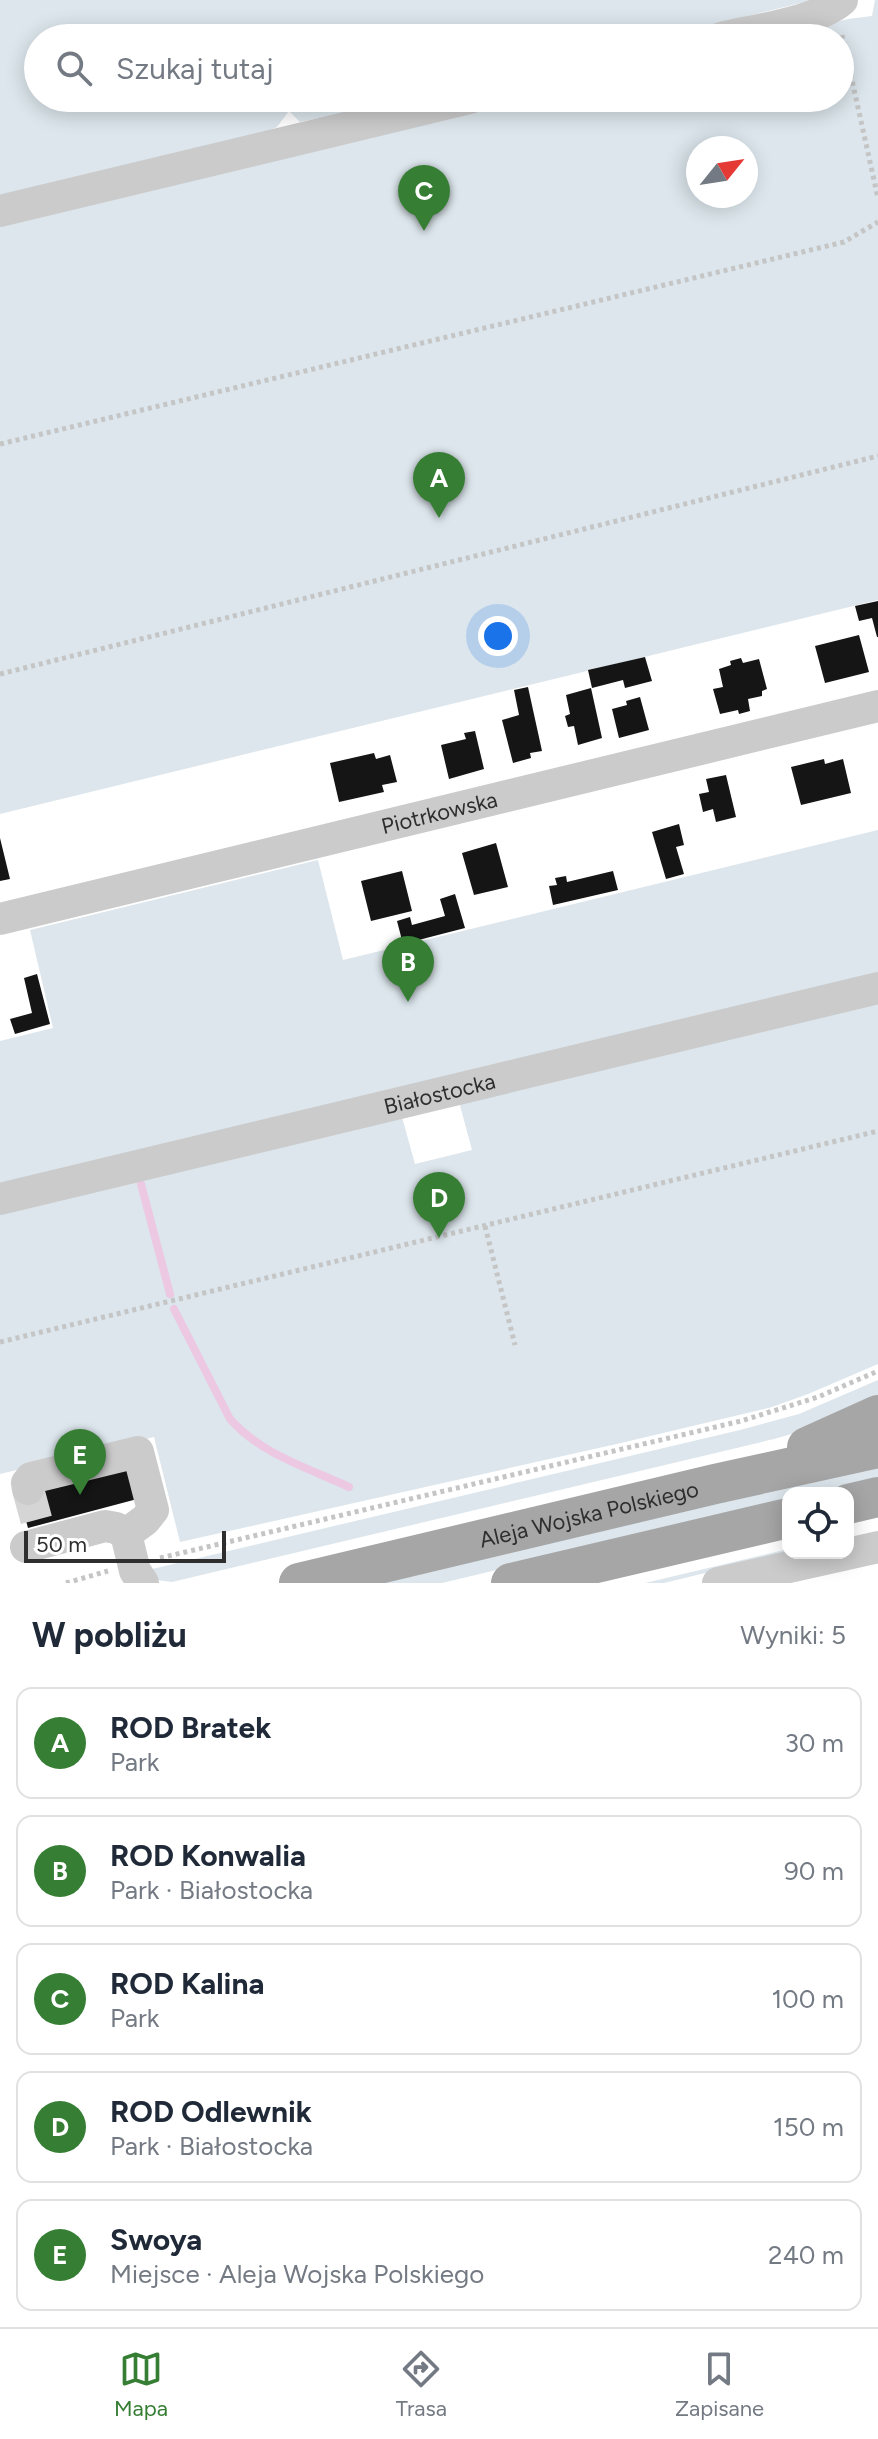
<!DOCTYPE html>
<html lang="pl">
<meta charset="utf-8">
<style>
body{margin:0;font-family:Figtree,sans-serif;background:#f2f2f3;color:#1f2937}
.controls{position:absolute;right:24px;bottom:24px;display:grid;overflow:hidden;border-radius:16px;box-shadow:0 4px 20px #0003}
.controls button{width:72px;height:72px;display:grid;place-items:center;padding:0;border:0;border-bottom:2px solid #e0e1e3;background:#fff;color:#1f2937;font:40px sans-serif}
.compass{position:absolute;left:686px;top:136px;width:72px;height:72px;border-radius:50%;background:#fff;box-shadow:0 4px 20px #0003;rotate:60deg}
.scale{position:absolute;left:24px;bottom:20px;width:202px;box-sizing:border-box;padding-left:8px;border:4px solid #2e2e2e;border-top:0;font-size:22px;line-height:28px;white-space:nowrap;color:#2e2e2e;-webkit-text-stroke:6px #fff;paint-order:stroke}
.you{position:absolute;left:498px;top:636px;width:28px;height:28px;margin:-20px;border:6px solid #fff;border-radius:50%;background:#1a73e8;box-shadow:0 0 0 12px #1a73e833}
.badge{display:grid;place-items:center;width:52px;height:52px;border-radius:50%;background:#367e34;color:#fff;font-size:26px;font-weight:700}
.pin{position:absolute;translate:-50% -66px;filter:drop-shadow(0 2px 4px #0008)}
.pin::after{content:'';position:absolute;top:42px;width:28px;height:24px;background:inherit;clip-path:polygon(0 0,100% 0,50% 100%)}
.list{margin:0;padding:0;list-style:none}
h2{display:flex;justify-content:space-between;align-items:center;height:104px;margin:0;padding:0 32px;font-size:34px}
h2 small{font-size:26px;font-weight:400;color:#747a83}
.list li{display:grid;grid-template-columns:52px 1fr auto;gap:24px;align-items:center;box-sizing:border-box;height:112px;margin:0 16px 16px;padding:0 16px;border:2px solid #e0e1e3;border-radius:16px}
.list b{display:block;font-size:30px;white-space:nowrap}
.list p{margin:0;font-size:26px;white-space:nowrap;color:#747a83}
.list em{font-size:26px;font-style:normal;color:#747a83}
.icon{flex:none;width:44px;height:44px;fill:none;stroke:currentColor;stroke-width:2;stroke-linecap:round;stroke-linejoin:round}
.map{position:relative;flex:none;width:878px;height:1583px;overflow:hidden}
.search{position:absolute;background:#fff;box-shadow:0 4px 20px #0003;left:24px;right:24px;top:24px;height:88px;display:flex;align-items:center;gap:20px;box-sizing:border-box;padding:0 28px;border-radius:44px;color:#747a83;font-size:30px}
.sheet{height:744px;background:#fff}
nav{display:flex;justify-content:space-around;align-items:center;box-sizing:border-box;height:112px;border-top:2px solid #e0e1e3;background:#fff;font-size:22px;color:#747a83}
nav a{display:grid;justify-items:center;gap:4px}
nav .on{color:#367e34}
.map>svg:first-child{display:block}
</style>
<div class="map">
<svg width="878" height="1583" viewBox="0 0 878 1583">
<rect width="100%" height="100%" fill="#fff"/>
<!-- green -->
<path fill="#dce6ec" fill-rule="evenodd" d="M0,0H813L657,38H38V98H417L300,122L289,111L277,127L259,135L0,197Z
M875,0H878V600L0,814V224L524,98H840V38H773L848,19L872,16ZM698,148H746V196H698Z
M878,830V976L0,1187V1041L53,1028L30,930L318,860L343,960Z
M878,1000V1364L808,1394L772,1407L621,1443L180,1542L154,1437L0,1474V1212L400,1110L415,1164L472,1150L458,1098Z
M878,1380V1402L809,1429L774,1439L172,1582L157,1580L148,1570L740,1430L799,1414Z
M878,1466V1480L819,1493H788V1500L442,1583H372Z
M788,1549V1553L664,1583H645Z"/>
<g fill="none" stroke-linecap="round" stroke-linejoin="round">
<!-- stream -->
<path stroke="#ecc8e2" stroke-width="8" d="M141,1184L170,1294
M174,1309L230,1419C261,1454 308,1468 349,1487"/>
</g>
<!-- building -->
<path fill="#151515" d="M878,601V637H877L872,618L859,621L855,606Z
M859,635L869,672L825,683L815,646Z
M645,657L652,681L625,688L623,680L592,688L588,670Z
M741,658L743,663L759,659L767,689L762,691V696L748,699L750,711L739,714L738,710L720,714L713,689L723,687L719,669L731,665L730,661Z
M528,687L542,751L530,753L531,758L513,763L502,720L519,715L514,690Z
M591,688L602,738L578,745L574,726L568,727L565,716L570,714L566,695Z
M640,697L649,730L619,738L612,709L627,705L626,701Z
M475,731L484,769L449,779L441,745L466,739L464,733Z
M374,753L376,759L390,755L397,782L382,785L384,792L339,802L330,763Z
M824,759L825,764L843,759L851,793L801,805L791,767Z
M726,775L736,817L716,822L713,809L703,812L699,794L709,792L706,779Z
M679,824L684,845L676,847L684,874L666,879L652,832Z
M0,838L10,879L0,881Z
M496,843L508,887L474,895L462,853Z
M402,871L412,911L371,921L361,881Z
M613,871L618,890L553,905L549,886L557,885L555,878L566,876L567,882Z
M455,894L465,928L403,944L397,921L410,917L412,925L445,916L440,899Z
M37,974L50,1024L15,1034L10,1019L32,1013L24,978Z
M131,1462L141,1498L28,1528L18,1492Z"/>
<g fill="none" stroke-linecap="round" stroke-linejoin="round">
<!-- minor-tunnel -->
<path stroke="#d5d5d5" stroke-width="32" stroke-dasharray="32 16" stroke-linecap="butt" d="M28,1489L38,1526"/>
<!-- path -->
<path stroke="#c5c5c5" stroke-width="5" stroke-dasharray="4 4" stroke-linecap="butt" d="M842,35L878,198
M0,444L844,242L878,222
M0,674L878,456
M485,1226L515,1345
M0,1342L878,1131
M160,1558L741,1421L818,1397L878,1371
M66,1583L108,1571"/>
<!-- minor -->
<g stroke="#cbcbcb" stroke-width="32">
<path d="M721,38C753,30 818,22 842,0"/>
<path d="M0,211L470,98"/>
<path id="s1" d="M0,919L878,706"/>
<path id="s2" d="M0,1199L878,988"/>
<path d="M28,1489L27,1483L31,1478L138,1452L153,1510L145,1520L126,1534"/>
<path d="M26,1547L105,1526L116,1528L126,1534L135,1571L143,1583"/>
<path d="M718,1583L878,1547"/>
</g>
<!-- major -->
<g stroke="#a6a6a6" stroke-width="40">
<path d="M807,1447L878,1415"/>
<path d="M848,1504L878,1497"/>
<path id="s3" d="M299,1583L715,1484L878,1448"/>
<path d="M511,1583L788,1518"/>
</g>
</g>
<g text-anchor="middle" stroke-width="8" stroke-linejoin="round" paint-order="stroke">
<!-- street labels -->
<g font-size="22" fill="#2e2e2e" stroke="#fff">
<text dy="8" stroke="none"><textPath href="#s1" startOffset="452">Piotrkowska</textPath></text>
<text dy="8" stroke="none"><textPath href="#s2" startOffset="452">Białostocka</textPath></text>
<text dy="8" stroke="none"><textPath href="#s3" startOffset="298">Aleja Wojska Polskiego</textPath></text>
</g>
</g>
</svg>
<div class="controls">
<button><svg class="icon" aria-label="locate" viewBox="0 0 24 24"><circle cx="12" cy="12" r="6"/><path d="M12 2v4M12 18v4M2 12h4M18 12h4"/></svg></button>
</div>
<svg class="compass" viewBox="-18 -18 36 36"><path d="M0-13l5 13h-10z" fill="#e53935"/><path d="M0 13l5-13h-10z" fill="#747a83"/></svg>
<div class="scale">50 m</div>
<div class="you"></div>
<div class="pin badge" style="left:439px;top:518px">A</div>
<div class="pin badge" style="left:408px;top:1002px">B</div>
<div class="pin badge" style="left:424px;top:231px">C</div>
<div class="pin badge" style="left:439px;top:1238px">D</div>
<div class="pin badge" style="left:80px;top:1495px">E</div>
<div class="search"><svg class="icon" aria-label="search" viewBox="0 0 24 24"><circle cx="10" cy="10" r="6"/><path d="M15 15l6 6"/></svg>Szukaj tutaj</div>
</div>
<section class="sheet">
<h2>W pobliżu<small>Wyniki: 5</small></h2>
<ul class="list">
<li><span class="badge">A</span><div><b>ROD Bratek</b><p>Park</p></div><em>30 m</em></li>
<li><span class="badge">B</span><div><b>ROD Konwalia</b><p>Park · Białostocka</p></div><em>90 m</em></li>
<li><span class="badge">C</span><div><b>ROD Kalina</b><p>Park</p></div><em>100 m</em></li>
<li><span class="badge">D</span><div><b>ROD Odlewnik</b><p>Park · Białostocka</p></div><em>150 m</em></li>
<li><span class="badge">E</span><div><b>Swoya</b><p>Miejsce · Aleja Wojska Polskiego</p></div><em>240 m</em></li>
</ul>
</section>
<nav>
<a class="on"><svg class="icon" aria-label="map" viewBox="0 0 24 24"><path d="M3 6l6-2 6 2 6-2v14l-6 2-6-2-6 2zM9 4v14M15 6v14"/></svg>Mapa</a>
<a><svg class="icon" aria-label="directions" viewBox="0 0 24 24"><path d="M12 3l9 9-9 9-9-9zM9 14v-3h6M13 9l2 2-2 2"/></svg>Trasa</a>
<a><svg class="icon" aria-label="saved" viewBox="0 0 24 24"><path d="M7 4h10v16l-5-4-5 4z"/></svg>Zapisane</a>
</nav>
